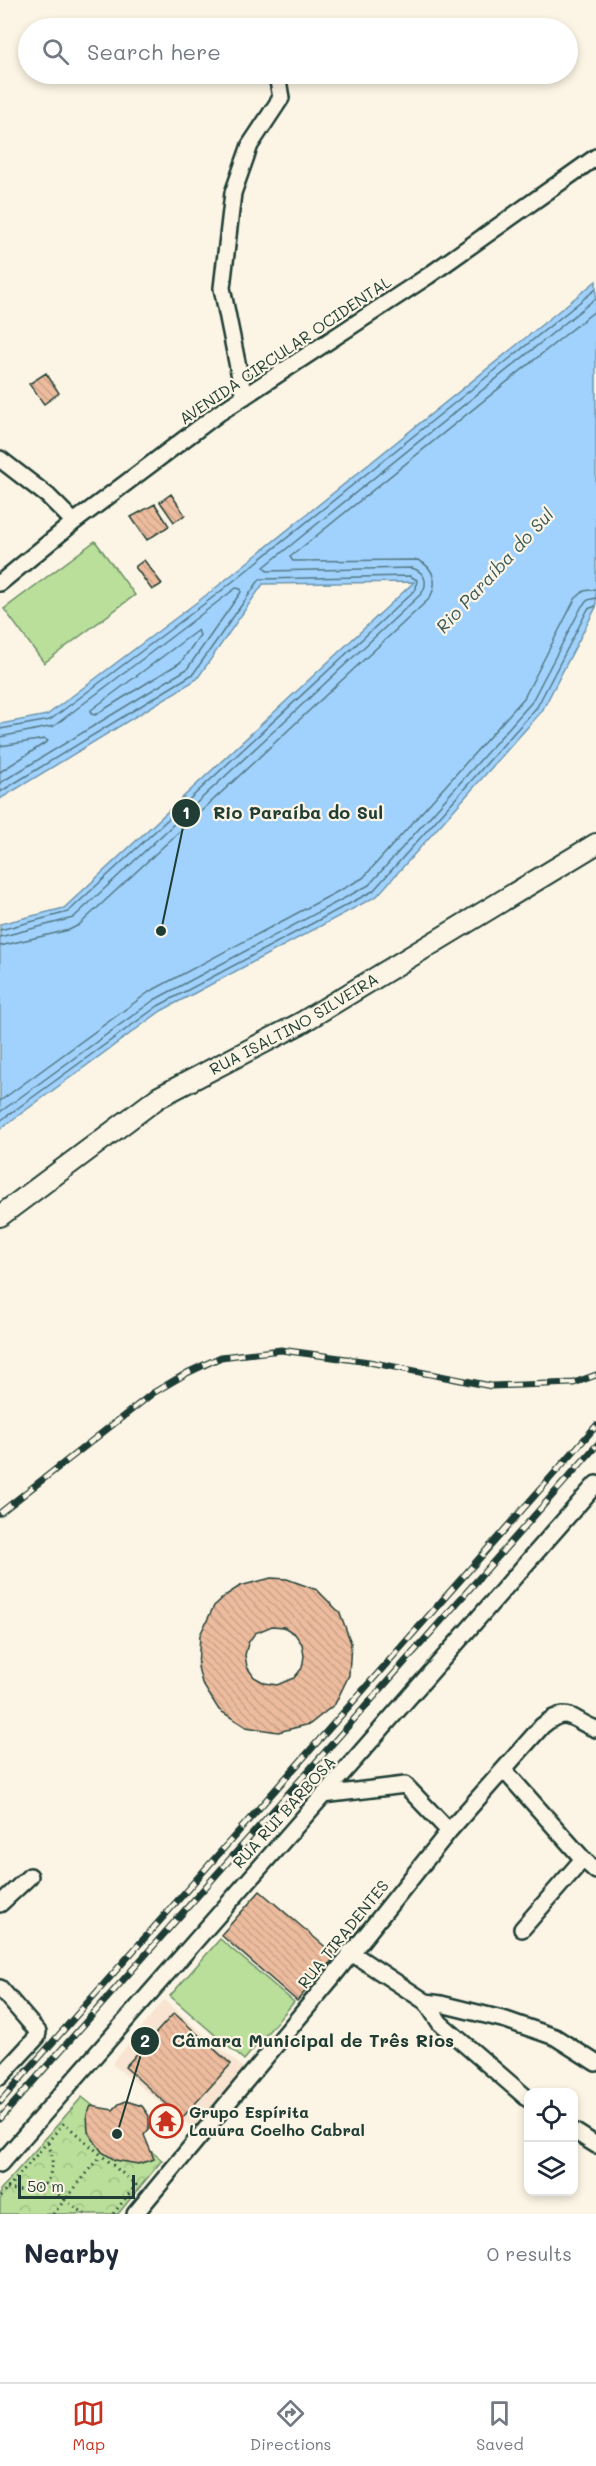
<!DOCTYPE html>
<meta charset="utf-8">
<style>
body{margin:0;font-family:Mali,sans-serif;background:#f2f2f3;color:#1f2937}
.controls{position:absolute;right:18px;bottom:18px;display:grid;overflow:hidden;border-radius:12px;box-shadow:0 3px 9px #0003}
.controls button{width:54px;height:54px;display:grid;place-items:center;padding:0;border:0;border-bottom:2px solid #e0e1e3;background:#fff;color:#1f2937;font:30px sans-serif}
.scale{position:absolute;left:18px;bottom:15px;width:117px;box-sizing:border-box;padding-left:6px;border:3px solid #1f3d34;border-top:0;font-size:16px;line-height:21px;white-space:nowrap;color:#1f3d34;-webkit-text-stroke:4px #fcf5e5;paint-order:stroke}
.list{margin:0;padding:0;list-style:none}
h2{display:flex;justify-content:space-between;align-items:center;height:78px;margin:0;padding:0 24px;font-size:26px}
h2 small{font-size:20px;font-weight:400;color:#747a83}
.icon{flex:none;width:33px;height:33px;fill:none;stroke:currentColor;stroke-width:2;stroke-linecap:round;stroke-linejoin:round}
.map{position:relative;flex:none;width:596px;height:2214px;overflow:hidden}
.search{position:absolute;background:#fff;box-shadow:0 3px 9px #0003;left:18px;right:18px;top:18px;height:66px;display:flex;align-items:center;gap:15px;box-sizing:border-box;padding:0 21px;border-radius:33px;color:#747a83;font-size:22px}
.sheet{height:168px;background:#fff}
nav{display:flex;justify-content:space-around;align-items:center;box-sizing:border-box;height:84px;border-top:2px solid #e0e1e3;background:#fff;font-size:16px;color:#747a83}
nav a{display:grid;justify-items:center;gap:3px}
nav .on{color:#c8321e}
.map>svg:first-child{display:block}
</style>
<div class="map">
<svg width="596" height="2214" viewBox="0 0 596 2214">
<defs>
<pattern id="park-crowns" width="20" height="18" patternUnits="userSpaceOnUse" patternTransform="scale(1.5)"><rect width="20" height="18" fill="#badf9a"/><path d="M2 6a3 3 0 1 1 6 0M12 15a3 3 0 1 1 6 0" fill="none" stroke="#9fc085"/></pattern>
<pattern id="building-back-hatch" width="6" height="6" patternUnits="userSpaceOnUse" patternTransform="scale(1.5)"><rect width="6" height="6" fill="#edbc9e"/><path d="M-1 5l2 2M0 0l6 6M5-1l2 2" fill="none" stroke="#cba289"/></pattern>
</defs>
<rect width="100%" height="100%" fill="#fcf5e5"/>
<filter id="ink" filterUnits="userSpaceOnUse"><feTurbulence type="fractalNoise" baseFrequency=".0167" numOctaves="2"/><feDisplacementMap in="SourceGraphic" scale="12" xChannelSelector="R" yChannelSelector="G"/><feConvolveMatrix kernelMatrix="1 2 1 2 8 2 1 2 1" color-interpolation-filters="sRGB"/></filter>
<g filter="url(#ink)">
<!-- built -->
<path fill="#f8e4d0" d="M164,2000L245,2069L195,2130L112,2064Z"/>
<!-- park -->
<path fill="url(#park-crowns)" stroke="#6c8e67" stroke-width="1.5" d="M82,2097L162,2160L118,2214H0V2190Z"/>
<!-- garden -->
<path fill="#badf9a" stroke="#6c8e67" stroke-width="1.5" d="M95,541L135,595L44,663L4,609Z
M220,1939L294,2002L244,2060L170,1996Z"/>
<!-- water -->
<path fill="#a1d2fd" stroke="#6d96ad" stroke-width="1.5" d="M596,281V607L542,711L377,896L161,1011L0,1129V924L64,908L414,582L263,584L197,679L0,799V724L47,715L213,590Z"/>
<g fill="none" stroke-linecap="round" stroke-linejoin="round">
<!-- shore -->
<path stroke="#537984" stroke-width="1.5" d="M198,630L200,635L181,662L95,715L91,714V710Z
M0,729L50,720L216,595L596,289
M0,737L54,726L236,588L241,589V592L187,669L0,783
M0,746L45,739L48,741L0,772
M0,792L193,674L260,579L410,576L417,580L416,589L68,912L0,930
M0,937L73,918L421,594C429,583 425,572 412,568L267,571L264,567L596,298
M0,946L69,930L79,925L428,600C439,585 435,568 418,560L293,561L290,557L596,310
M0,1101L149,992L363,878L524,698L575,599L584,591L596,589
M0,1112L154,1000L369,885L531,703L582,606L588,600L596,598
M0,1121L158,1006L373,891L537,707L588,609L596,606"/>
</g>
<!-- building -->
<path fill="url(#building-back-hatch)" stroke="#1f3d34" stroke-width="1.5" fill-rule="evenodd" d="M46,373L59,393L44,404L29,384Z
M171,494L185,515L174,522L160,502Z
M155,504L169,526L147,540L131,517Z
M144,560L162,584L152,590L135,567Z
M271,1578L287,1579L317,1590L340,1613L351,1643L349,1675L335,1704L310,1724L278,1732L246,1727L219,1710L202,1683L198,1667L200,1635L214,1606L226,1595L240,1586ZM272,1626L284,1627L295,1634L302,1644L304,1656L302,1668L294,1678L277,1685L265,1683L254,1677L247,1667L245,1655L248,1643L255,1633Z
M260,1891L336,1956L297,2001L221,1935Z
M174,2013L231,2064L182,2118L125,2067Z
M126,2101L142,2106L149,2116V2129L144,2135L154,2159L149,2161L138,2164L115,2160L102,2152L88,2132L87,2114L91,2106L113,2110L119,2104Z
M162,2106L181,2124L170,2135L152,2117Z"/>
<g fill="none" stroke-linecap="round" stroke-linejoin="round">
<!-- minor casing -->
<g stroke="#1f3d34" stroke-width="20">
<path id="minor" d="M244,397L222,288L233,193L250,145L281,98L277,75L273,74
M0,459L48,496L74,522
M0,583L74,522L219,413L428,276L596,157
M504,1770L583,1859L596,1871
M323,1795L405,1785L449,1831
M0,1904L30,1876
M522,1929L583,1859
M350,1952L426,2002L441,2004L506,2020L555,2037L596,2063
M0,1988L38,2032L37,2037L0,2077
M426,2002L440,2023L528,2099
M574,2131L596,2145
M0,2164L596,1484
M135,2214L330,1980L449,1831L542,1726C568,1704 571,1720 596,1729"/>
</g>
<!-- major casing -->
<g stroke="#1f3d34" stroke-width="24">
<g id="major">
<path id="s1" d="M0,1216L159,1097L301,1023L596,844"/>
</g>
</g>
<!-- path -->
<path stroke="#1f3d34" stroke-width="3" stroke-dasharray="1.5 4.5" stroke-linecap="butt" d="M48,2143C54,2158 54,2170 45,2184L65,2200L101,2156
M7,2189L24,2191L45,2184
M0,2197L64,2123L136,2185L113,2214
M53,2214L65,2200L85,2214"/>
<!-- minor -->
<use href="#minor" stroke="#fcf5e5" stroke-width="15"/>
<!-- major -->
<use href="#major" stroke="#fcf5e5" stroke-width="20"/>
<!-- rail casing -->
<g stroke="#1f3d34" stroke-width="7">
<path id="rail" d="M0,1513L153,1393L187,1373L221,1357L281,1350L369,1362L491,1386L574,1383L596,1375
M0,2102L596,1426
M0,2119L596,1446"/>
</g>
<!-- rail -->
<use href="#rail" stroke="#fcf5e5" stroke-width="4.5" stroke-dasharray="14" stroke-linecap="butt"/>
</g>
</g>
<!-- icons -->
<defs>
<g id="temple-ring" transform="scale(1.725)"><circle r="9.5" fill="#fcf5e5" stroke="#c8321e" stroke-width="1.5"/><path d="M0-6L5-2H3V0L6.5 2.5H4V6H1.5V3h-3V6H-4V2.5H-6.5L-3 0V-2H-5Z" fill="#c8321e"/></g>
</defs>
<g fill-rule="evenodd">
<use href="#temple-ring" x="166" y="2121"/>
</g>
<g text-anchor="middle" stroke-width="4.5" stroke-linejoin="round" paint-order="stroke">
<!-- street labels -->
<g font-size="16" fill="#1f3d34" stroke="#fcf5e5">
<text transform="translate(285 350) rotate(-34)" y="6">AVENIDA CIRCULAR OCIDENTAL</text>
<text dy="6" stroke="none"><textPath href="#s1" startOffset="352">RUA ISALTINO SILVEIRA</textPath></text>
<text transform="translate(284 1812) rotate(-48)" y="6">RUA RUI BARBOSA</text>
<text transform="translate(343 1934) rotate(-51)" y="6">RUA TIRADENTES</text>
</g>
<!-- poi labels -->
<g font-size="16" font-weight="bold" fill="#1f3d34" stroke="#fcf5e5" text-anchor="start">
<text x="189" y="2118">Grupo Espírita<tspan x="189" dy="18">Lauura Coelho Cabral</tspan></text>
</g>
<!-- water labels -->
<g font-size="18" font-style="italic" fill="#395b5c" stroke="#fcf5e5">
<text transform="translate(495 571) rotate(-47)" y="6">Rio Paraíba do Sul</text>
</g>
</g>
<!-- callouts -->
<path fill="none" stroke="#1f3d34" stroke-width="2" d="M161 931L186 813M117 2134L145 2041"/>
<g fill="#1f3d34" stroke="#fcf5e5" stroke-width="2">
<circle cx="161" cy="931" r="6"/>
<circle cx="117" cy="2134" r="6"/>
<circle cx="186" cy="813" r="15"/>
<circle cx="145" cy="2041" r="15"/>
</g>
<g font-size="18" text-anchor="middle" font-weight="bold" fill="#fff">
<text x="186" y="819">1</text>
<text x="145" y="2047">2</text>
</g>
<g font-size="18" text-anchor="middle" font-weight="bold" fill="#1f3d34" stroke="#fcf5e5" stroke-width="4.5" stroke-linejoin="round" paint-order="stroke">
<text x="298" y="819">Rio Paraíba do Sul</text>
<text x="313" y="2047">Câmara Municipal de Três Rios</text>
</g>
</svg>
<div class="controls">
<button><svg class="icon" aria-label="locate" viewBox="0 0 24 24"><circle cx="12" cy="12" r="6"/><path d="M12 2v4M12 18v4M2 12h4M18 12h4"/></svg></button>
<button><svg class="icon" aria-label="layers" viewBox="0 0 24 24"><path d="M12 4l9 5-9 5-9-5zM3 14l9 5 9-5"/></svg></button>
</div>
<div class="scale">50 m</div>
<div class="search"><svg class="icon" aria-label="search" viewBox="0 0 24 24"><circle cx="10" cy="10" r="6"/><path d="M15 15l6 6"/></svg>Search here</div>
</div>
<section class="sheet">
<h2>Nearby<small>0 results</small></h2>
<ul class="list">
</ul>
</section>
<nav>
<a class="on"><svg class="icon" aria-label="map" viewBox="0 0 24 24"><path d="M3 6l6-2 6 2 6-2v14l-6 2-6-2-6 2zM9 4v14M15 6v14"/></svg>Map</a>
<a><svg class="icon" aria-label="directions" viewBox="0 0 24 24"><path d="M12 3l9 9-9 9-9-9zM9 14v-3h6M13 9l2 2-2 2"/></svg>Directions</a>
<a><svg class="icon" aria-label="saved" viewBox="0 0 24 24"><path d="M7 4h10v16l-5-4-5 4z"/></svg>Saved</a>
</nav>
